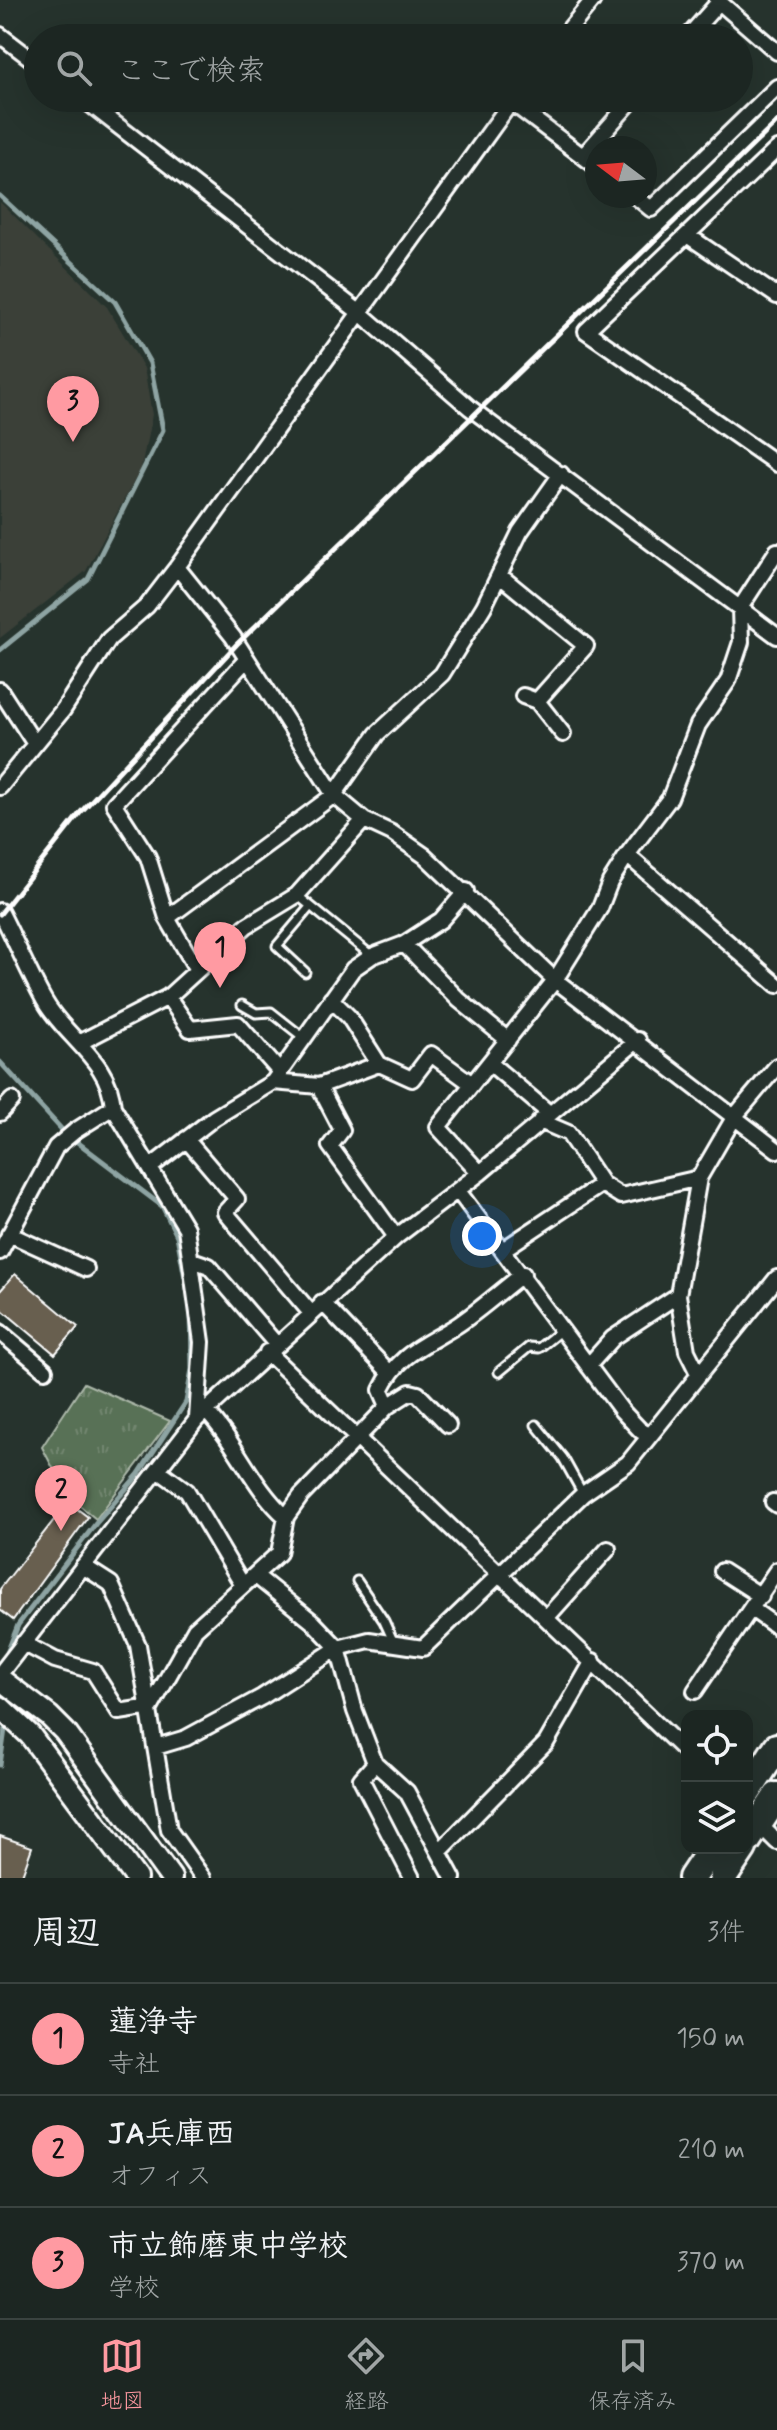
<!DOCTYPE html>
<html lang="ja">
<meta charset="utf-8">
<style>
body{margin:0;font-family:Mynerve,"Klee One",sans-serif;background:#29322f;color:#f1f3f6}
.controls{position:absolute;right:24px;bottom:24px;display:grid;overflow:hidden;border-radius:16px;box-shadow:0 8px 32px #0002}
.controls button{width:72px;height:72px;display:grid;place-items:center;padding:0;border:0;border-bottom:2px solid #3a4340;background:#1c2622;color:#f1f3f6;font:40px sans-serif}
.compass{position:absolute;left:585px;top:136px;width:72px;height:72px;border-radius:50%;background:#1c2622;box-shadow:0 8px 32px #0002;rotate:286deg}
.you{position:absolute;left:482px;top:1236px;width:28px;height:28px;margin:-20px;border:6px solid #fff;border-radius:50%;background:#1a73e8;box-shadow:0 0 0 12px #1a73e833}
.badge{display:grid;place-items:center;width:52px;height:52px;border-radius:50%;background:#ff9aa2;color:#111;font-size:26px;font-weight:700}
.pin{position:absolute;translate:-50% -66px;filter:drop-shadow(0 2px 4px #0008)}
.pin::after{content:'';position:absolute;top:42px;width:28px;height:24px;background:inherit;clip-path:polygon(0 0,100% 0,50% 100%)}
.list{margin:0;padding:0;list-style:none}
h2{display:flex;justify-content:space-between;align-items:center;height:104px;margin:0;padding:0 32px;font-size:34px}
h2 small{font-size:26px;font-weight:400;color:#a0a5a5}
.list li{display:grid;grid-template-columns:52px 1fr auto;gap:24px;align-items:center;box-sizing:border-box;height:112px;padding:0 32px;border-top:2px solid #3a4340}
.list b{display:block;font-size:30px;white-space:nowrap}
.list p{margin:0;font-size:26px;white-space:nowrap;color:#a0a5a5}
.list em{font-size:26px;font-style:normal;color:#a0a5a5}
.icon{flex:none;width:44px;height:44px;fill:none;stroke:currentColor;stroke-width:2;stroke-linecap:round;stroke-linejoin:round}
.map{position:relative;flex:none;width:777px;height:1878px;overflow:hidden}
.search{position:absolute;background:#1c2622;box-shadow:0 8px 32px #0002;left:24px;right:24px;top:24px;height:88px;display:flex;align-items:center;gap:20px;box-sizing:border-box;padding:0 28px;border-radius:44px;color:#a0a5a5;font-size:30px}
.sheet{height:440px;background:#1c2622}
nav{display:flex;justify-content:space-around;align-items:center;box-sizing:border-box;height:112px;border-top:2px solid #3a4340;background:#1c2622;font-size:22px;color:#a0a5a5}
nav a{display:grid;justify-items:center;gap:4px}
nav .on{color:#ff9aa2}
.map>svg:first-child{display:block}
</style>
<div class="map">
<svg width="777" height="1878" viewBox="0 0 777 1878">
<defs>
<pattern id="grass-tufts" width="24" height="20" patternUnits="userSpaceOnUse" patternTransform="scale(2)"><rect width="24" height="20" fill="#597156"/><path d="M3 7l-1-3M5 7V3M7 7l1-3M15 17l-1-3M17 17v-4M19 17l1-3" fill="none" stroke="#72866f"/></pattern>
</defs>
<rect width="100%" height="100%" fill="#26332d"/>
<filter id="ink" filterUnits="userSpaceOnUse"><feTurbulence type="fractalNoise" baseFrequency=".0125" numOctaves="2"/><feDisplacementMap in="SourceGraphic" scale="16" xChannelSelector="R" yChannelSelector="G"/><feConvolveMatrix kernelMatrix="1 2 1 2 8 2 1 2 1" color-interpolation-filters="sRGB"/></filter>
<g filter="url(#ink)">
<!-- built -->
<path fill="#3a4038" d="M0,202L107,307L144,368L152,415L141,468L86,571L0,638Z"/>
<!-- grass -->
<path fill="url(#grass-tufts)" stroke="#acb8aa" stroke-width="2" d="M84,1383L170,1421L96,1519L67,1495L42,1447Z"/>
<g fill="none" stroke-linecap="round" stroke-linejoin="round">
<!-- stream -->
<path stroke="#8ea4a3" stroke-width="5" d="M0,196L115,302L150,363L163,430L88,579L0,650
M0,1062L64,1132L162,1206L177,1236L188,1293
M4,1661L18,1625L97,1522L138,1475L186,1402L192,1369L191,1307
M0,1765L6,1722"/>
</g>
<!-- building -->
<path fill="#675f50" stroke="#fff" stroke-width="2" d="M15,1274L78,1327L55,1354L0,1308V1291Z
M68,1502L88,1517L13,1620L0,1610V1589Z
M0,1836L32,1847L21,1878H0Z"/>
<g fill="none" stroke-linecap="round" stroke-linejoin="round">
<!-- lane casing -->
<g stroke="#fff" stroke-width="13">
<path id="lane" d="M297,895L372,956
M305,972L277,946L309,908
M242,1005L256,1013L271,1012L304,1038
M499,1372L529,1347L539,1348L560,1331
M536,1425L563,1458L583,1494
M357,1581L384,1621L394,1643"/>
</g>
<!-- street casing -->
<g stroke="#fff" stroke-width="20">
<path id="street" d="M717,0L777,52
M0,35L38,64
M562,38L593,0
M687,38L719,2
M82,98L359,312L470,408L777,636
M511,102L597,167
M777,149L586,331L777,464
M583,156L634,98
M635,196L651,209L777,87
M687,235L777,296
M177,567L233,637L334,795L364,820L392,833L425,856L555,980L777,1150
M499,575L586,646L537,701
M0,690L35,744
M523,696L537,701L563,734
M0,787L63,710L109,639L147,606L177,567L514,98
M627,855L777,985
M0,911C15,940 28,971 44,1000C65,1038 110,1060 113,1107L186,1228L202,1342L197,1419L0,1674
M167,918L334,795L377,734L442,674L484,606L520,532L561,474
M404,944L459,1000L508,1040
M196,968L167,918L148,857L114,804L247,659
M168,997L190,1029L238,1024L280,1072
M331,999L349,1017L379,1064L412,1079L431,1054L472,1084
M81,1042L168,997L246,926L297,895L364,820
M491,1064L549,1113
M273,1082L319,1086L379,1064
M319,1086L342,1130L330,1146L396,1237
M0,1113L12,1100
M540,1121L568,1133L602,1184L621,1196L699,1178
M186,1139L237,1199L225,1212L310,1312
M152,1166L214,1118L273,1082L353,969L372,956L404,944L441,920L466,891
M480,1173L438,1127L555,980L600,908L610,882L627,855L670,798L698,725L728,681L741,642L740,608L777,551
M458,1191L622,1411L641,1431L650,1435
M9,1234L86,1269
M504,1249L602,1184
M0,1252L56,1147L75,1131L113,1107
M192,1260L209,1266L276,1344
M322,1302L389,1372
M0,1332L45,1370
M267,1352L687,1753
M588,1366L613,1338L678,1295
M699,1375L687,1351L678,1295L699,1178L735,1116L777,1066
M388,1406L381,1390C399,1352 427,1345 459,1324C481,1309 502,1290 523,1274
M205,1410C237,1443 252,1487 286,1517
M197,1419L396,1237L480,1173L638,1040
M158,1470L187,1491L242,1584
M773,1502L777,1505
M83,1566L111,1584L138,1645L169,1830L203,1878
M722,1571L761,1596
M256,1576L313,1622L338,1648L355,1711L375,1763L407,1792L453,1878
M753,1610L777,1627
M547,1617L608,1549
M23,1643L55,1660L93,1671L119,1712L151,1707L195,1629L279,1553L286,1517L301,1496L388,1406L410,1392L418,1394L448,1425
M695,1691L777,1570
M156,1747L186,1738L262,1697L338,1648L369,1640L423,1648L583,1494L628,1463L777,1278
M375,1763L361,1779L412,1878
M747,1812L777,1842
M441,1850L546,1743L593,1661"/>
</g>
<!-- secondary casing -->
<g stroke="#fff" stroke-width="26">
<path id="secondary" d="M0,1679L49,1716L65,1732L171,1878
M0,1707L30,1735L136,1878"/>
</g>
<!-- highway casing -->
<g stroke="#fff" stroke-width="32">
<path id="highway" d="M747,1793L777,1747
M747,1841L777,1796
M692,1878L712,1848
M723,1878L743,1848"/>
</g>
<!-- lane -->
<use href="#lane" stroke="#26332d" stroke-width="7"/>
<!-- street -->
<use href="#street" stroke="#26332d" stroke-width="14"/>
<!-- secondary -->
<use href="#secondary" stroke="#26332d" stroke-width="20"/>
<!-- highway -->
<use href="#highway" stroke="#26332d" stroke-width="26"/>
<!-- rail -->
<path stroke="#fff" stroke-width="5" d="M0,914L80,813L237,644L777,122"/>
</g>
</g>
</svg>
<div class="controls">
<button><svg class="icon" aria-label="locate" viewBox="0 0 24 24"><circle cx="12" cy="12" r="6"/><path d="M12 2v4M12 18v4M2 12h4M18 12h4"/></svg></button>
<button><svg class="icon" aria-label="layers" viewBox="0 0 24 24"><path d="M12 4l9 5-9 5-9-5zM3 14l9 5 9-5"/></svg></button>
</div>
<svg class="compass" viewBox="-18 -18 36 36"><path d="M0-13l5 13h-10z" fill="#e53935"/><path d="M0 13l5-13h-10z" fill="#a0a5a5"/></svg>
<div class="you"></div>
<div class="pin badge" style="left:220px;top:988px">1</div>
<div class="pin badge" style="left:61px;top:1531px">2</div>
<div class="pin badge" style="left:73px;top:442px">3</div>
<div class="search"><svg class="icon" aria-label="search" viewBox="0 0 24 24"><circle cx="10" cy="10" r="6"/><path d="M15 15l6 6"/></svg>ここで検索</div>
</div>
<section class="sheet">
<h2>周辺<small>3件</small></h2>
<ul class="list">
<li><span class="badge">1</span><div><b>蓮浄寺</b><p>寺社</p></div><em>150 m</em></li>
<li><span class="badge">2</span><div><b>JA兵庫西</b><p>オフィス</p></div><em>210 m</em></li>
<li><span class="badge">3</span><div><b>市立飾磨東中学校</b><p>学校</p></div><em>370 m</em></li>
</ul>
</section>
<nav>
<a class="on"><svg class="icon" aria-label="map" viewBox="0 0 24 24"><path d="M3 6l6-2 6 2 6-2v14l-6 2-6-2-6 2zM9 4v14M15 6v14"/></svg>地図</a>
<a><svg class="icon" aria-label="directions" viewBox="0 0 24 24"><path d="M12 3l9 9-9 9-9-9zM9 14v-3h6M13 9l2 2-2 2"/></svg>経路</a>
<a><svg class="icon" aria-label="saved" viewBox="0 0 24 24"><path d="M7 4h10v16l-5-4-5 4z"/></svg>保存済み</a>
</nav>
